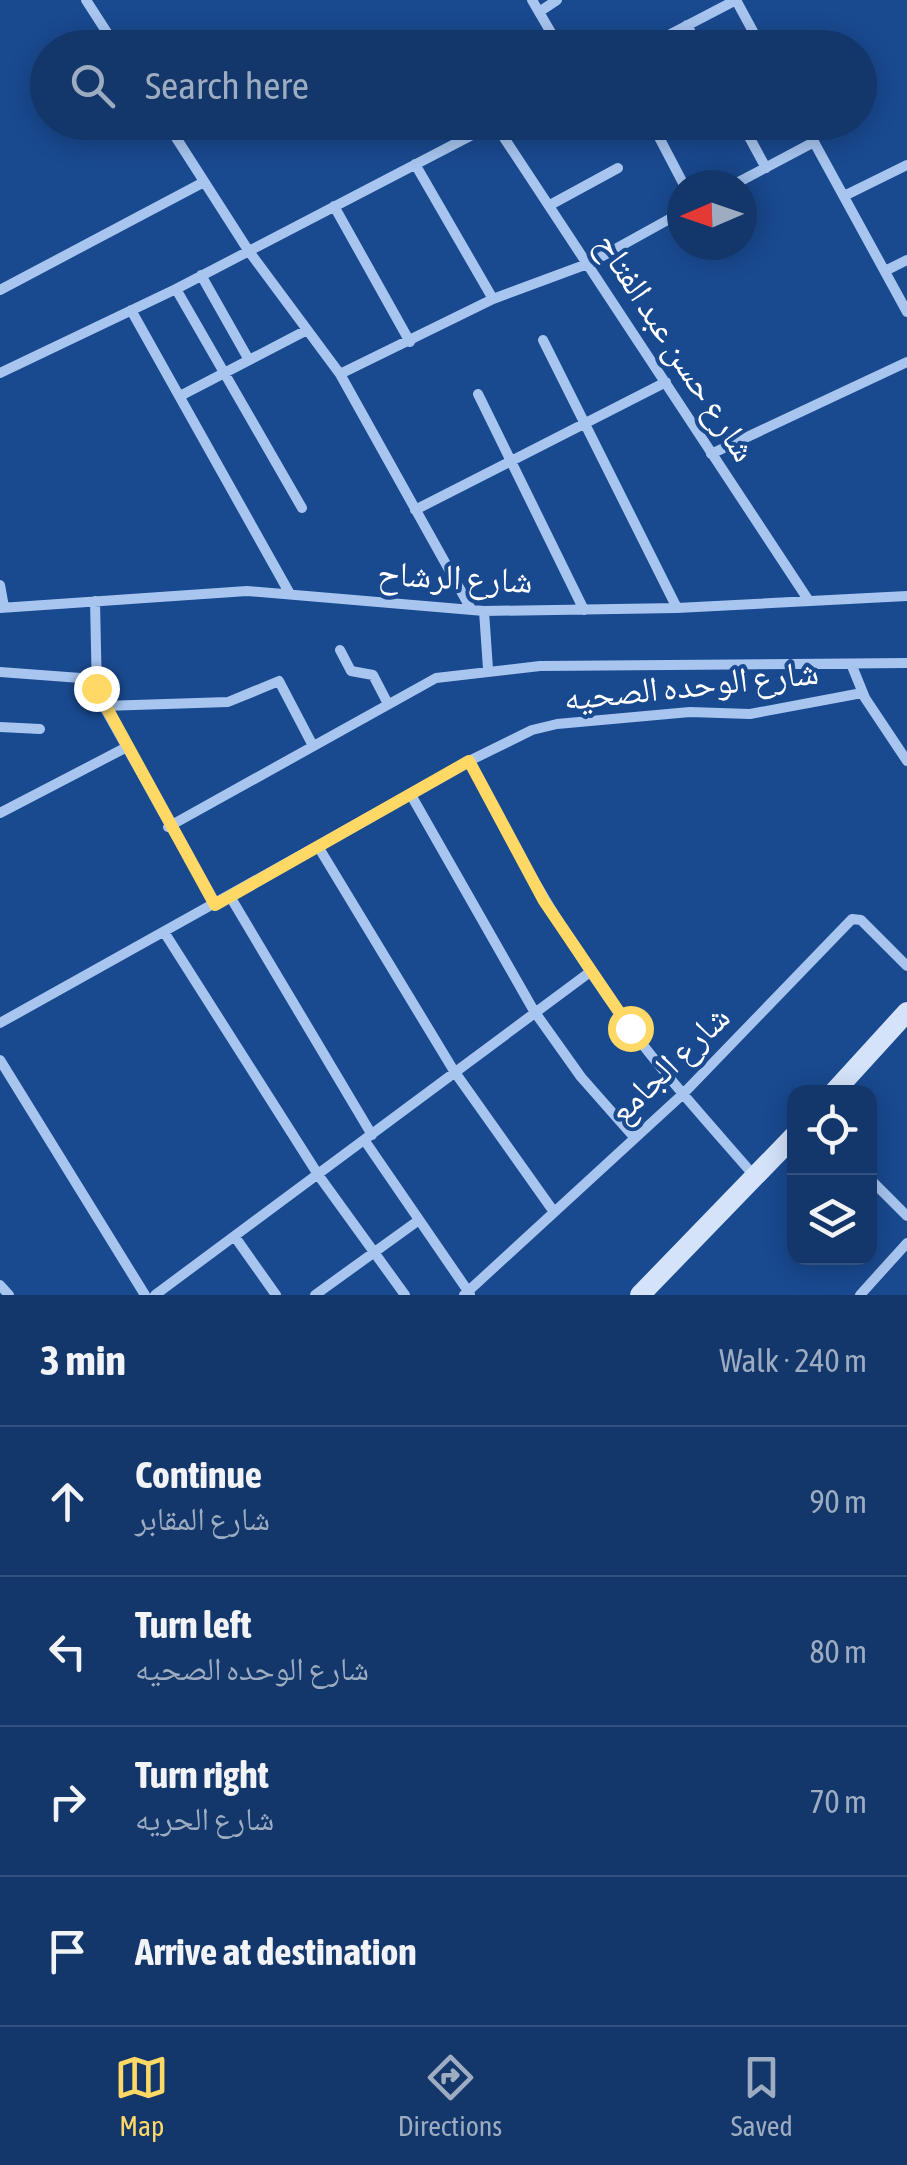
<!DOCTYPE html>
<meta charset="utf-8">
<style>
body{margin:0;font-family:"Asap Condensed","Noto Naskh Arabic",sans-serif;background:#1c3f71;color:#f1f3f6}
.controls{position:absolute;right:30px;bottom:30px;display:grid;overflow:hidden;border-radius:20px;box-shadow:0 5px 25px #0003}
.controls button{width:90px;height:90px;display:grid;place-items:center;padding:0;border:0;border-bottom:2px solid #32517e;background:#13376b;color:#f1f3f6;font:50px sans-serif}
.compass{position:absolute;left:667px;top:170px;width:90px;height:90px;border-radius:50%;background:#13376b;box-shadow:0 5px 25px #0003;rotate:268deg}
.stop{position:absolute;width:30px;height:30px;margin:-22px;border:8px solid #ffd865;border-radius:50%;background:#fff}
.stop.end{background:#ffd865;border-color:#fff;box-shadow:0 2px 10px #0008}
.list{margin:0;padding:0;list-style:none}
h2{display:flex;justify-content:space-between;align-items:center;height:130px;margin:0;padding:0 40px;font-size:42px}
h2 small{font-size:32px;font-weight:400;color:#9dacc1}
.list li{display:grid;grid-template-columns:65px 1fr auto;gap:30px;align-items:center;box-sizing:border-box;height:150px;padding:0 40px;border-top:2px solid #32517e}
.list b{display:block;font-size:38px;white-space:nowrap}
.list p{margin:0;font-size:32px;white-space:nowrap;color:#9dacc1}
.list em{font-size:32px;font-style:normal;color:#9dacc1}
.icon{flex:none;width:55px;height:55px;fill:none;stroke:currentColor;stroke-width:2;stroke-linecap:round;stroke-linejoin:round}
.map{position:relative;flex:none;width:907px;height:1295px;overflow:hidden}
.search{position:absolute;background:#13376b;box-shadow:0 5px 25px #0003;left:30px;right:30px;top:30px;height:110px;display:flex;align-items:center;gap:25px;box-sizing:border-box;padding:0 35px;border-radius:55px;color:#9dacc1;font-size:38px}
.sheet{height:730px;background:#13376b}
nav{display:flex;justify-content:space-around;align-items:center;box-sizing:border-box;height:140px;border-top:2px solid #32517e;background:#13376b;font-size:28px;color:#9dacc1}
nav a{display:grid;justify-items:center;gap:5px}
nav .on{color:#ffd865}
.map>svg:first-child{display:block}
</style>
<div class="map">
<svg width="907" height="1295" viewBox="0 0 907 1295">
<rect width="100%" height="100%" fill="#19498f"/>
<g fill="none" stroke-linecap="round" stroke-linejoin="round">
<!-- street -->
<path stroke="#a7c5ef" stroke-width="10" d="M86,0L117,48
M532,0L560,48
M736,0L762,48
M539,12L557,0
M687,25L699,48
M644,48L736,0
M166,122L248,250L340,374L471,609
M651,122L684,185
M741,122L766,168
M803,122L907,312
M495,124L809,601
M415,164L493,299
M733,185L814,142
M844,196L907,165
M550,205L618,168
M334,206L410,342
M885,271L907,260
M201,275L249,360
M176,289L302,508
M0,290L204,182
M131,310L290,594
M543,340L677,608
M0,373L176,289L497,122
M340,374L493,299L590,263L682,212
M478,394L584,610
M180,396L307,330
M711,454L907,362
M415,510L666,382
M0,585L4,607
M95,601L97,694L215,905
M0,608L247,591L484,611L677,608L907,596
M484,611L488,669
M340,650L351,671L373,675L387,702
M852,666L865,698L907,761
M0,672L94,679
M103,706L228,702L279,681L312,744
M0,727L40,729
M469,761C516,853 566,941 627,1024C667,1078 712,1127 756,1178
M411,795L534,1011L581,1077L633,1136
M0,813L125,748
M168,827L436,678L540,666L907,663
M319,848L454,1071L554,1212
M231,898L372,1135
M166,935L319,1176L405,1295
M0,1023L469,761L532,730L557,724L690,712L750,714L862,693
M0,1060L145,1295
M365,1141L470,1294
M870,1179L907,1216
M235,1237L276,1295
M0,1285L9,1295
M155,1295L590,972
M315,1295L419,1220
M464,1295L683,1094L852,919L861,920L907,966
M860,1295L907,1243"/>
<!-- secondary -->
<path stroke="#d4e3fa" stroke-width="20" d="M834,1092L907,1012
M640,1295L794,1136"/>
</g>
<g fill="none" stroke-linecap="round" stroke-linejoin="round">
<!-- route -->
<path stroke="#ffd865" stroke-width="12" d="M96,688L215,905L469,761L544,901L630,1028"/>
</g>
<g text-anchor="middle" stroke-width="8" stroke-linejoin="round" paint-order="stroke">
<!-- street labels -->
<g font-size="35" fill="#fff" stroke="#19498f">
<text transform="translate(676 347) rotate(57)" y="12">شارع حسن عبد الفتاح</text>
<text transform="translate(455 577) rotate(3)" y="12">شارع الرشاح</text>
<text transform="translate(691 685) rotate(-6)" y="12">شارع الوحده الصحيه</text>
<text transform="translate(669 1064) rotate(-44)" y="12">شارع الجامع</text>
</g>
</g>
</svg>
<div class="controls">
<button><svg class="icon" aria-label="locate" viewBox="0 0 24 24"><circle cx="12" cy="12" r="6"/><path d="M12 2v4M12 18v4M2 12h4M18 12h4"/></svg></button>
<button><svg class="icon" aria-label="layers" viewBox="0 0 24 24"><path d="M12 4l9 5-9 5-9-5zM3 14l9 5 9-5"/></svg></button>
</div>
<svg class="compass" viewBox="-18 -18 36 36"><path d="M0-13l5 13h-10z" fill="#e53935"/><path d="M0 13l5-13h-10z" fill="#9dacc1"/></svg>
<div class="stop" style="left:630px;top:1028px"></div>
<div class="stop end" style="left:96px;top:688px"></div>
<div class="search"><svg class="icon" aria-label="search" viewBox="0 0 24 24"><circle cx="10" cy="10" r="6"/><path d="M15 15l6 6"/></svg>Search here</div>
</div>
<section class="sheet">
<h2>3 min<small>Walk · 240 m</small></h2>
<ul class="list">
<li><svg class="icon" aria-label="ahead" viewBox="0 0 24 24"><path d="M12 20V5M6 11l6-6 6 6"/></svg><div><b>Continue</b><p>شارع المقابر</p></div><em>90 m</em></li>
<li><svg class="icon" aria-label="left" viewBox="0 0 24 24"><path d="M17 20v-9H6M10 6l-5 5 5 5"/></svg><div><b>Turn left</b><p>شارع الوحده الصحيه</p></div><em>80 m</em></li>
<li><svg class="icon" aria-label="right" viewBox="0 0 24 24"><path d="M7 20v-9h11M14 6l5 5-5 5"/></svg><div><b>Turn right</b><p>شارع الحريه</p></div><em>70 m</em></li>
<li><svg class="icon" aria-label="arrive" viewBox="0 0 24 24"><path d="M6 21V4h12l-3 4 3 4H6"/></svg><div><b>Arrive at destination</b></div></li>
</ul>
</section>
<nav>
<a class="on"><svg class="icon" aria-label="map" viewBox="0 0 24 24"><path d="M3 6l6-2 6 2 6-2v14l-6 2-6-2-6 2zM9 4v14M15 6v14"/></svg>Map</a>
<a><svg class="icon" aria-label="directions" viewBox="0 0 24 24"><path d="M12 3l9 9-9 9-9-9zM9 14v-3h6M13 9l2 2-2 2"/></svg>Directions</a>
<a><svg class="icon" aria-label="saved" viewBox="0 0 24 24"><path d="M7 4h10v16l-5-4-5 4z"/></svg>Saved</a>
</nav>
